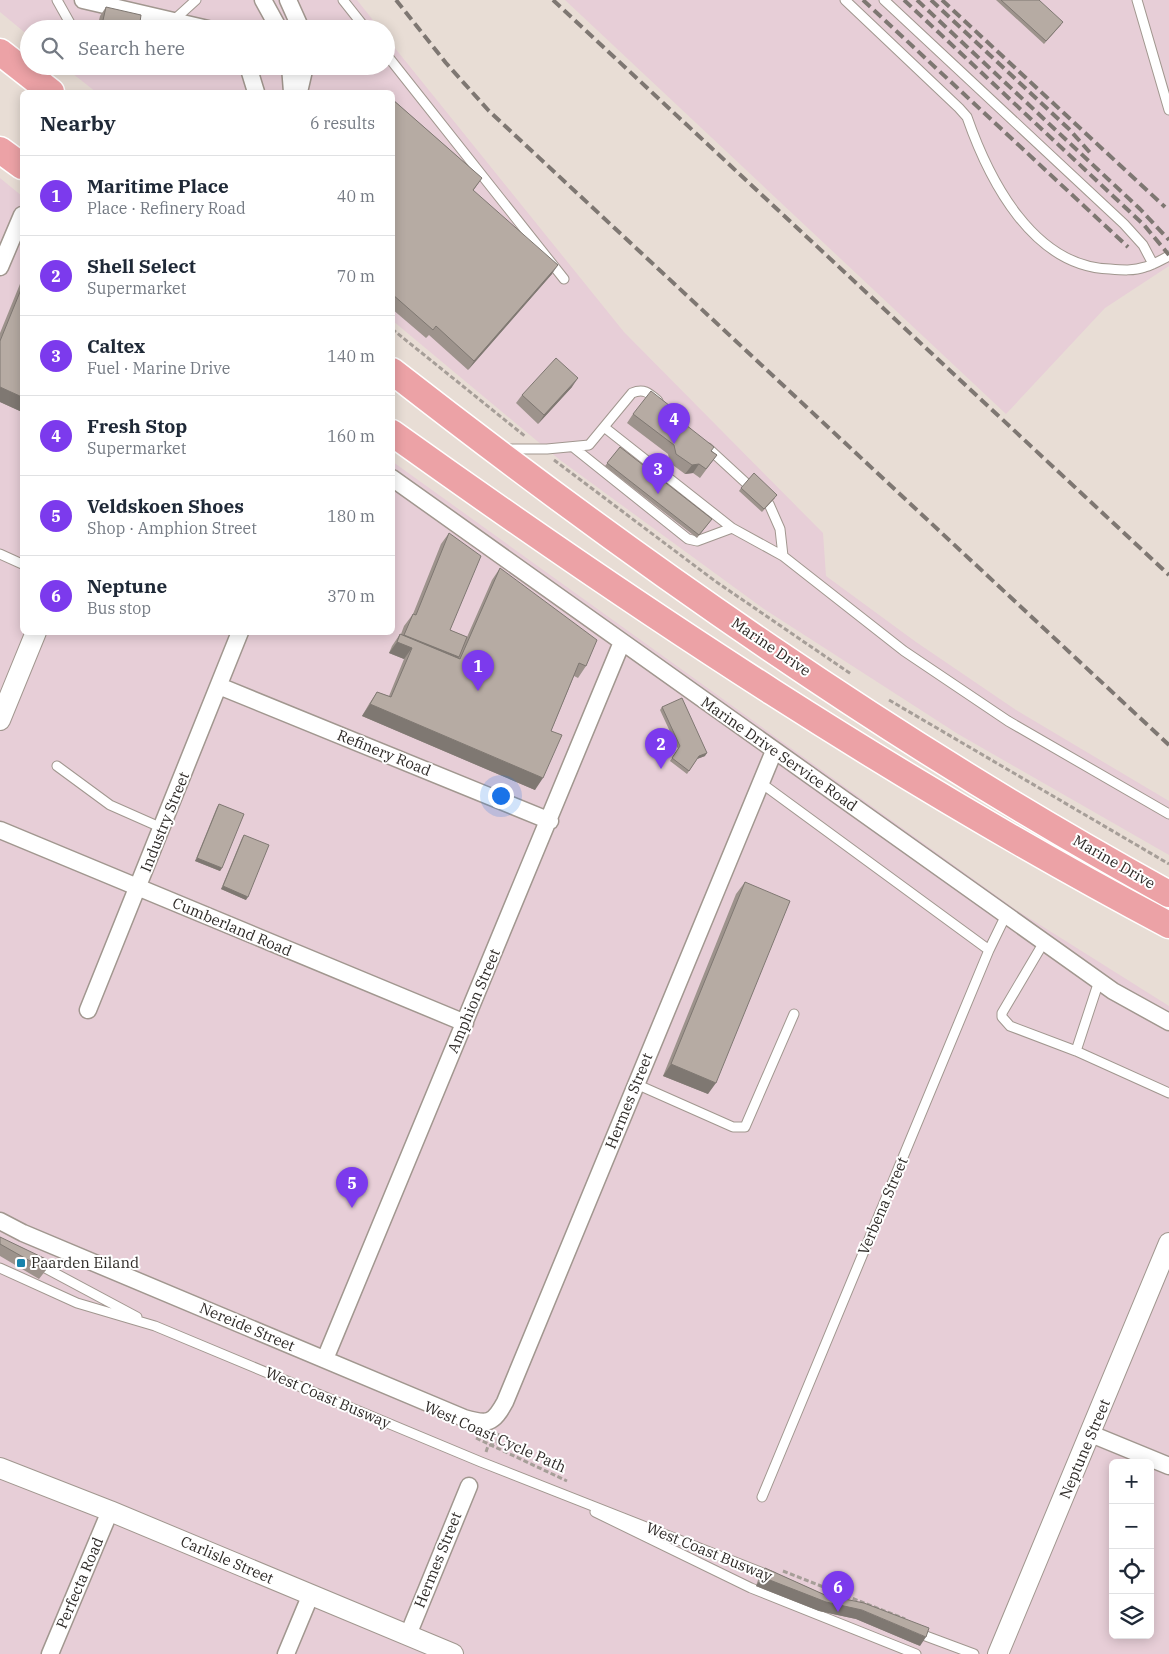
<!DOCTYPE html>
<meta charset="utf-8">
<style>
body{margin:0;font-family:"IBM Plex Serif",serif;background:#f6f6f7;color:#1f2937}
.controls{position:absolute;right:15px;bottom:15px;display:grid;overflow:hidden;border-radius:8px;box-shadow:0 2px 12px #0003}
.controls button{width:45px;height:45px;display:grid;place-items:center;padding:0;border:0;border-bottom:1px solid #e0e1e3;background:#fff;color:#1f2937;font:25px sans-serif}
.you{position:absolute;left:500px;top:795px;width:18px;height:18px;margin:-12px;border:4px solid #fff;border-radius:50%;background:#1a73e8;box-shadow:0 0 0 8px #1a73e833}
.badge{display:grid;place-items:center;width:32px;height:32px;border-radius:50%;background:#7c3aed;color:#fff;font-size:16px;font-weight:700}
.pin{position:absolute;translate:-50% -41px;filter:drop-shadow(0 1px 2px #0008)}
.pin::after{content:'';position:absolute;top:26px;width:18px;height:15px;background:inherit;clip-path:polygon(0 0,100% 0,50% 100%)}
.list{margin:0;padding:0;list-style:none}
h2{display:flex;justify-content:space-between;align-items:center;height:65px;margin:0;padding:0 20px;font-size:21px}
h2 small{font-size:16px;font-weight:400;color:#747a83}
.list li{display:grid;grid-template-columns:32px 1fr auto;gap:15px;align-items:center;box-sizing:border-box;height:80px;padding:0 20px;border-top:1px solid #e0e1e3}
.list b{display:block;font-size:19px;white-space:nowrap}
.list p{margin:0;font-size:16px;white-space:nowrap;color:#747a83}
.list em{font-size:16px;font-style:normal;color:#747a83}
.icon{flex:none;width:28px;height:28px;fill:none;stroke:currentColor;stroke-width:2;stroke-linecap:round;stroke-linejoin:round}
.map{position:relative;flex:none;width:1169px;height:1654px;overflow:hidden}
.search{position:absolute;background:#fff;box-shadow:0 2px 12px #0003;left:20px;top:20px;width:375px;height:55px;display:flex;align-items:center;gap:12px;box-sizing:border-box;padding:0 18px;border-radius:28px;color:#747a83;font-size:19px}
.panel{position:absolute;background:#fff;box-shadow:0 2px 12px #0003;left:20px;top:90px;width:375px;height:545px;border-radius:8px}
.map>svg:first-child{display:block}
</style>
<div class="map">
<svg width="1169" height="1654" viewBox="0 0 1169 1654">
<rect width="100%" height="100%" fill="#e8ddd5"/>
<!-- industrial -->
<path fill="#e7ced7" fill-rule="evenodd" d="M0,0H357L380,29H29V36L0,12Z
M565,0H1169V266L1105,308L1006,414Z
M386,37L624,332L823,533L826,576L916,642L1016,710L1169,801V855L958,734L764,609L560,460L393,321L392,92H96L63,66H386Z
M0,178L22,196V632H392L393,462L1015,909L1169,1006V1654H0ZM1113,1463H1150V1635H1113Z"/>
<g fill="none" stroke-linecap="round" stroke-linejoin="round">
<!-- service casing -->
<g stroke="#a1978f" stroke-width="11">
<path id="service" d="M57,0L71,25L82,29
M343,0L366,29
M845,0L959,108L967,117C989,180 1033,267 1110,269C1122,270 1134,271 1145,267C1153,265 1161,260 1169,256
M884,0L1124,224L1143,245L1153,264
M1137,0L1169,110
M164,29L196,0
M386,54L564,279
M573,447L688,539L697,541L732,528L604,427
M708,448L746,483
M505,449H547L589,445L632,393C644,388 649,393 658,401
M769,504L780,529L783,556
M732,528L783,556L904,651L1008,721L1169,814
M0,554L22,564
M57,766L110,805L162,828
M761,783L989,950
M1044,942L1002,1013V1017L1010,1026L1076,1051L1169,1093
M1076,1051L1099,981
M636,1084L733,1127H745L794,1014
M36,1263L137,1317
M0,1268L77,1303L155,1326L481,1462L773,1577
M762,1497L989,950L1006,915
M595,1512L751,1588L916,1654
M915,1632L974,1654"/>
</g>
<!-- minor casing -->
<g stroke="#a1978f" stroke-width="19">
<path id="minor" d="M83,0L208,29
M263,0L279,29
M288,0L301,29
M248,66L256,92
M290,66L292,92
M299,92L305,66
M0,267L22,215
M392,478L1113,991L1169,1022
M219,686L550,821
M0,830L465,1023
M88,1010L240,632
M0,1221L23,1233L464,1418C488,1425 493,1424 505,1402L774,751
M325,1359L622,642
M1091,1434L1169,1466
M408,1635L469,1486
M50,1654L110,1511
M286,1654L311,1594"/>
</g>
<!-- tertiary casing -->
<g stroke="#a1978f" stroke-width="22">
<path id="tertiary" d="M0,720L36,632
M0,1468L110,1511L453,1654
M998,1654L1169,1243"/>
</g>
<!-- primary casing -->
<g stroke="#fff" stroke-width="29">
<path id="primary" d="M0,52L51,92
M0,150L22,166
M392,371C638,563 896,744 1169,894
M392,433C642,612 898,781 1169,925"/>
</g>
<!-- path -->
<path stroke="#a69e98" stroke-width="3" stroke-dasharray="5 2.5" stroke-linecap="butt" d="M392,329L526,437
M554,460L715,581L851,674
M889,700L1169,864
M476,1438L567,1481
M486,1452L488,1446L497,1443L498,1433
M783,1571L905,1619"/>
<!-- service -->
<use href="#service" stroke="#fff" stroke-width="9"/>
<!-- minor -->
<use href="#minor" stroke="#fff" stroke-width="16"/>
<!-- tertiary -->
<use href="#tertiary" stroke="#fff" stroke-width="20"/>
<!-- primary -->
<use href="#primary" stroke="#eca2a6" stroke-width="26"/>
<!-- rail -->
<path stroke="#7e7772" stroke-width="4" stroke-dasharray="10 5" stroke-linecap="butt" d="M396,0L446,63L489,111L1169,745
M553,0L1169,575
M863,0L1128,247
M904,0L1144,225L1169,255
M917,0L1140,209L1169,240
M931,0L1069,129L1093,156
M942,0L1165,207"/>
</g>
<!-- wall -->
<path fill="#9d938c" d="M996,0H1039L1061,25L1044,44Z
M106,7L139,29H97L100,16Z
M392,99L482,178L473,191L552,274L468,370L429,335L426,338L392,309Z
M22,279V412L0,402V333Z
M572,387L538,424L516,403L522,395Z
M633,414L686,425L712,451L717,455L700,478L693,473L685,474L670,463L668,454L627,423Z
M620,447L712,519L697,538L605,466Z
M741,488L775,498L762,512L739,491Z
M449,533L450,630L467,637L492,580L500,568L586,666L578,678L574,676L551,731L535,790L362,716L369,704L377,692L389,696L404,659L389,653L392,646L400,634H401L404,626L413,614L441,544Z
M662,707L705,756L697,759L687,774L670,761L678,749L660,710Z
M219,804L222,868L220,871L195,861L217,807Z
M244,835L246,900L221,889L242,838Z
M745,882L708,1094L663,1076L736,894Z
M0,1237L46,1270L39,1279L0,1256Z
M765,1568L825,1595L920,1646L856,1619L819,1611L756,1586L759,1577Z"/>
<!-- shaded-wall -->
<path fill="#7f7872" d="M558,265L552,274L468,370L474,361Z
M578,378L572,387L538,424L544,415Z
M0,387L22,397V412L0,402Z
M699,464L693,473L685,474L692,465Z
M404,635L459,657L451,669L412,648L404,659L389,653L397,642H399Z
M370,704L543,778L535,790L362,716Z
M707,753L705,756L697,759L687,774L699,756Z
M197,858L222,868L220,871L195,861Z
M223,886L248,897L246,900L221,889Z
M671,1064L716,1083L708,1094L663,1076Z
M762,1577L862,1610L926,1637L920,1646L856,1619L819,1611L756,1586Z"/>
<!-- building -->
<path fill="#b6aba3" stroke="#7f7872" d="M1001,0H1039L1063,22L1046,41Z
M106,7L141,15L139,29H101Z
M392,99L482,178L473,190L558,265L474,361L436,326L433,330L392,294Z
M22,287V397L0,387V341Z
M556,358L578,378L544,415L522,395Z
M651,391L689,421L686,425L714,447L711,451L717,455L706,469L699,464L692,465L676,454L674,445L633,414Z
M620,447L712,519L699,535L607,463Z
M754,473L777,495L764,509L741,488Z
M449,533L481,556L450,630L467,637L459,657L404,635L413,614L416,615Z
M500,568L597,640L586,666L579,663L551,731L562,735L543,778L370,704L377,692L391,697L412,648L397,642L400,634L460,659Z
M682,698L707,753L699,756L689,771L672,758L680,746L662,707Z
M219,804L244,814L222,868L197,858Z
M244,835L269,845L248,897L223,886Z
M745,882L790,901L716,1083L671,1064Z
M0,1237L50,1261L46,1270L0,1244Z
M765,1568L825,1595L864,1603L929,1628L926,1637L862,1610L826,1602L762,1577Z"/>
<!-- markers -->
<rect fill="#1883ac" stroke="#fff" stroke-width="2" x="16" y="1258" width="10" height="10" rx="2.5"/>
<g text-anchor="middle" stroke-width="4" stroke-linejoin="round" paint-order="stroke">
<!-- street labels -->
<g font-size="15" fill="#2e2a27" stroke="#fff">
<text transform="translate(771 647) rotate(34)" y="5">Marine Drive</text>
<text transform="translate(384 753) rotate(22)" y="5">Refinery Road</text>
<text transform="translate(779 754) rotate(35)" y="5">Marine Drive Service Road</text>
<text transform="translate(165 822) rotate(-68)" y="5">Industry Street</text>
<text transform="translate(1114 862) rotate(30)" y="5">Marine Drive</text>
<text transform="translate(232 927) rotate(23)" y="5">Cumberland Road</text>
<text transform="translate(474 1001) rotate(-67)" y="5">Amphion Street</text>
<text transform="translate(629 1101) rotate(-68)" y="5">Hermes Street</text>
<text transform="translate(883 1206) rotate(-67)" y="5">Verbena Street</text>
<text transform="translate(247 1327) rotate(23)" y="5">Nereide Street</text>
<text transform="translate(328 1398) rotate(23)" y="5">West Coast Busway</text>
<text transform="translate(495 1437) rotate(24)" y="5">West Coast Cycle Path</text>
<text transform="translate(1085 1449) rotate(-67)" y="5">Neptune Street</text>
<text transform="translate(709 1552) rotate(22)" y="5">West Coast Busway</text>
<text transform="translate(227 1560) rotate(23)" y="5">Carlisle Street</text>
<text transform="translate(438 1560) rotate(-68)" y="5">Hermes Street</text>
<text transform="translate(80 1583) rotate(-67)" y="5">Perfecta Road</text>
</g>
<!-- poi labels -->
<g font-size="15" fill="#2e2a27" stroke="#fff" text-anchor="start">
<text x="31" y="1268">Paarden Eiland</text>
</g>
</g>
</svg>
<div class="controls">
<button>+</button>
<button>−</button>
<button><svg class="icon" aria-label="locate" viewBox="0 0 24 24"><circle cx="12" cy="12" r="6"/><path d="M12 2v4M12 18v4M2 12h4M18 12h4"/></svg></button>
<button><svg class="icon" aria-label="layers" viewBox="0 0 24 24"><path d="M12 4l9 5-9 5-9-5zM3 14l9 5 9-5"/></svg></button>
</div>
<div class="you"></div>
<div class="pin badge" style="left:478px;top:691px">1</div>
<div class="pin badge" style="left:661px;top:769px">2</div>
<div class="pin badge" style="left:658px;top:494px">3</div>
<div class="pin badge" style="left:674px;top:444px">4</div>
<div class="pin badge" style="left:352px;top:1208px">5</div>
<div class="pin badge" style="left:838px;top:1612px">6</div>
<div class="search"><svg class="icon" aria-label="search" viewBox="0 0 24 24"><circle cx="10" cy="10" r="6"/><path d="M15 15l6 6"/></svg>Search here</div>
<section class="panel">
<h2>Nearby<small>6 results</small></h2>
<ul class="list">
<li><span class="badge">1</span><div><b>Maritime Place</b><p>Place · Refinery Road</p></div><em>40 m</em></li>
<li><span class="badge">2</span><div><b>Shell Select</b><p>Supermarket</p></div><em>70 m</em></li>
<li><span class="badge">3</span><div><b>Caltex</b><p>Fuel · Marine Drive</p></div><em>140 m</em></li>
<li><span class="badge">4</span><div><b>Fresh Stop</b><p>Supermarket</p></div><em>160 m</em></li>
<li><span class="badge">5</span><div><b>Veldskoen Shoes</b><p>Shop · Amphion Street</p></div><em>180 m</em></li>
<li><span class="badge">6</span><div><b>Neptune</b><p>Bus stop</p></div><em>370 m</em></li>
</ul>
</section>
</div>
